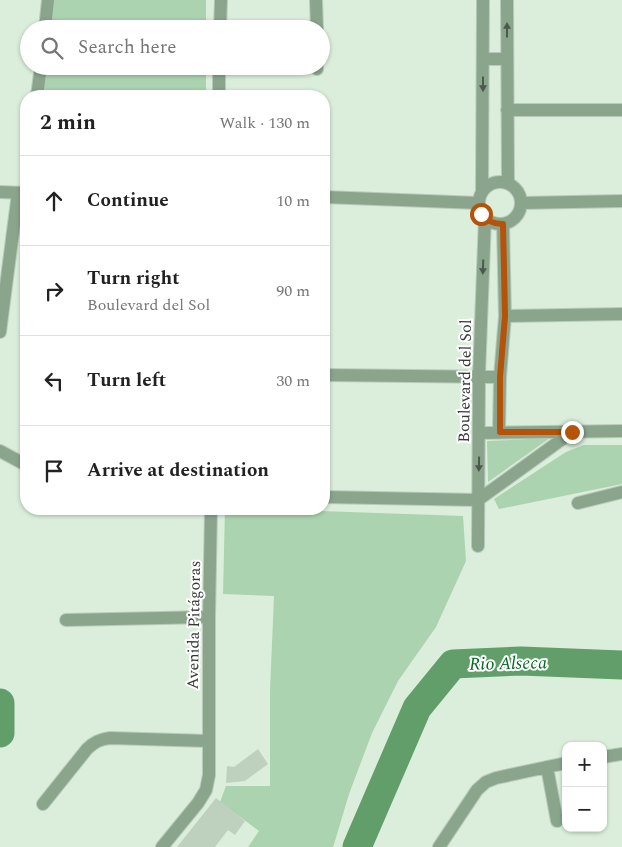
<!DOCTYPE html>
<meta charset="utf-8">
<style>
body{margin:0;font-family:Spectral,serif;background:#f2f2f2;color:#222}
.controls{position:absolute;right:15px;bottom:15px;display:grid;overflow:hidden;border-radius:10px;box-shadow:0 1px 4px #0004}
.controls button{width:45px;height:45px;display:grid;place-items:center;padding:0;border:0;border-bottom:1px solid #e0e0e0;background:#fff;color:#222;font:25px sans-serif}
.stop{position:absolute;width:15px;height:15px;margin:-11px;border:4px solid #b45309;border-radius:50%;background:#fff}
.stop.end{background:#b45309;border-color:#fff;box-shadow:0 1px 5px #0008}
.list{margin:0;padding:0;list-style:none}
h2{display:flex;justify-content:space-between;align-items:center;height:65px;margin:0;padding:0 20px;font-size:21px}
h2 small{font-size:16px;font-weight:400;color:#767676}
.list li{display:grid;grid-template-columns:32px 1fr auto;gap:15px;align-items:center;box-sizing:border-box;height:90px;padding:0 20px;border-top:1px solid #e0e0e0}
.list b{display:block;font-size:19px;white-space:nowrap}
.list p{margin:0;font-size:16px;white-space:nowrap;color:#767676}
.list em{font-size:16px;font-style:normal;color:#767676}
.icon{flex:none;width:28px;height:28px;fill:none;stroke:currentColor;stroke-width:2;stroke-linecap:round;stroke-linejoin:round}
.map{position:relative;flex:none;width:622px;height:847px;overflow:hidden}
.search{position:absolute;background:#fff;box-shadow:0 1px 4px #0004;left:20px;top:20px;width:310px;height:55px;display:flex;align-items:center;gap:12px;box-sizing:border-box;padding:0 18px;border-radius:28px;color:#767676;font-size:19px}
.panel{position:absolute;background:#fff;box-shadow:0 1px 4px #0004;left:20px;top:90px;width:310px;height:425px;border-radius:20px}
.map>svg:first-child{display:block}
</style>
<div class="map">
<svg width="622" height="847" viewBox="0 0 622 847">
<rect width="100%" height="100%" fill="#daeedb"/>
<!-- green -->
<path fill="#abd3af" d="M54,0H206V29H51Z
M47,66H206V96H43Z
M550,438L488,482L487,441Z
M584,445H622V484L499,509L494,499L566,452Z
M225,509H264L463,516L466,561L436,627L398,681L372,733L349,794L335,841L333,847H248L259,831L220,802L226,786H270V691L274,596L223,594Z"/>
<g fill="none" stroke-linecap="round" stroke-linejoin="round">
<!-- river -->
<path stroke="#619e69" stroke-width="29" d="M0,703V733
M357,847L417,708L453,664L521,661L622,665"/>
</g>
<!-- building -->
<path fill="#bed1bf" d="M258,749L268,764L245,781L226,783L227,766L234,767Z
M216,798L245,821L235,835L228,830L215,847H177Z"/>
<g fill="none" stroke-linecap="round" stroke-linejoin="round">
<!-- street casing -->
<g stroke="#b8cab9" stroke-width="14">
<path id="street" d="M316,0L317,29
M507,0L508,183
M45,29L48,0
M220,29L221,0
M483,59H507
M317,66V69
M37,96L41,66
M219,96V66
M507,110H622
M479 203a21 21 0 1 1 42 0a21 21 0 1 1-42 0Z
M482,191L483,0
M0,192L25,193
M324,197L478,203
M521,203L622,201
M505,316L622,314
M0,332L18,193
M324,375L500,377
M499,432L500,377L505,316L503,224
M479,433L622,431
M0,451L26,465
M324,497L478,500L572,432
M578,503L622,492
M478,546L479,376L485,218
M66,620L209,617
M603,757L622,754
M547,767L557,821
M43,804L87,749C94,742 100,739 110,738L208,741
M162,847L198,803L206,790L209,775V617L211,509
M439,847L477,790L486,782L496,778L566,763"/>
</g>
<!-- street -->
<use href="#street" stroke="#8ba58d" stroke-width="12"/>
</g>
<!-- one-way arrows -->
<defs><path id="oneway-solid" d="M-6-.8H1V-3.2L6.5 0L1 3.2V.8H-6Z" transform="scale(1.25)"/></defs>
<g fill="#4c594d">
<use href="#oneway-solid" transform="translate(507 30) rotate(-90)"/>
<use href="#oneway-solid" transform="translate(483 84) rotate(90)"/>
<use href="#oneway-solid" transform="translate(483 267) rotate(92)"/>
<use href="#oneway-solid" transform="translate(479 464) rotate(91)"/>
</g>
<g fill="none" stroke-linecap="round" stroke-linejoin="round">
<!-- route -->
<path stroke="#b45309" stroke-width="6" d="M481,214C487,221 493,224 503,224L505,316L500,377V432H572"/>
</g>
<g text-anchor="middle" stroke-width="4" stroke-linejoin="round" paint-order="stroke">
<!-- street labels -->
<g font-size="16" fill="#313932" stroke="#fff">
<text transform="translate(464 381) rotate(-89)" y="6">Boulevard del Sol</text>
<text transform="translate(193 625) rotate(-89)" y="6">Avenida Pitágoras</text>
</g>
<!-- water labels -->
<g font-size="18" font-style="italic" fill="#046724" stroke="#fff">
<text transform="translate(508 663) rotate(-1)" y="6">Rio Alseca</text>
</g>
</g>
</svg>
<div class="controls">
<button>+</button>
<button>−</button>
</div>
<div class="stop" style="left:481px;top:214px"></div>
<div class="stop end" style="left:572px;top:432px"></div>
<div class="search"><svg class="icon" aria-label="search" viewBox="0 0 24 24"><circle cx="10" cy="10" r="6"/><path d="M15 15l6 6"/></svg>Search here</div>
<section class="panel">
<h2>2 min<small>Walk · 130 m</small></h2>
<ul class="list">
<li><svg class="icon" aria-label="ahead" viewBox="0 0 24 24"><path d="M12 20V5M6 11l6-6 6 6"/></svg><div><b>Continue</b></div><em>10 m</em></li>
<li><svg class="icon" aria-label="right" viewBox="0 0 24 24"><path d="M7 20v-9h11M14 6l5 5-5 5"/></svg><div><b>Turn right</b><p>Boulevard del Sol</p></div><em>90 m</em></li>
<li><svg class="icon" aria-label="left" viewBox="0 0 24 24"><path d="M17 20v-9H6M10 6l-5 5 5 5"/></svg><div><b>Turn left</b></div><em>30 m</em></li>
<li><svg class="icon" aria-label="arrive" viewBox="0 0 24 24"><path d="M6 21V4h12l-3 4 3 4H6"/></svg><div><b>Arrive at destination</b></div></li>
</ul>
</section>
</div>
